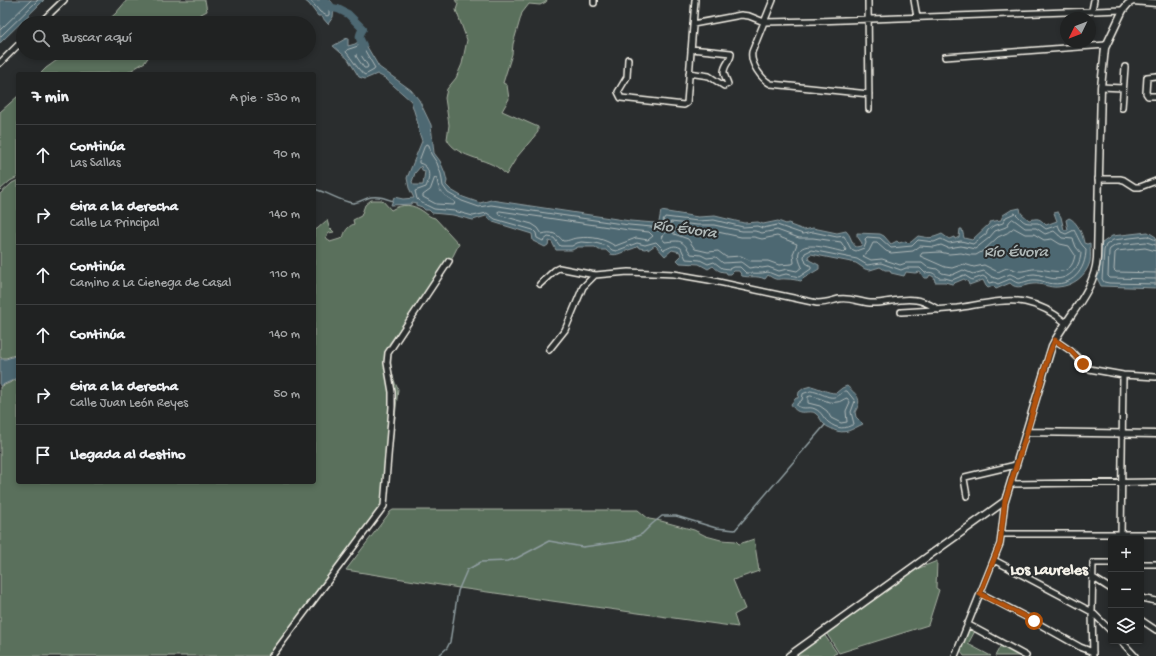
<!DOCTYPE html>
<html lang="es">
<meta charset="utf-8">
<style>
body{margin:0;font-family:"Gochi Hand",sans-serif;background:#282a2a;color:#f1f3f6}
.controls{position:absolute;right:12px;bottom:12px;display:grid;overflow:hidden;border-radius:4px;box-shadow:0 2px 6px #0003}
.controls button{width:36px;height:36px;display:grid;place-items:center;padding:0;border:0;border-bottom:1px solid #3d3f40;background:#202222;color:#f1f3f6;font:20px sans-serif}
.compass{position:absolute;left:1060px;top:12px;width:36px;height:36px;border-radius:50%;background:#202222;box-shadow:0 2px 6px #0003;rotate:227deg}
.stop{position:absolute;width:12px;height:12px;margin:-9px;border:3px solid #b45309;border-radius:50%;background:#fff}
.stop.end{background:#b45309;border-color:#fff;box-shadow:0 1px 4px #0008}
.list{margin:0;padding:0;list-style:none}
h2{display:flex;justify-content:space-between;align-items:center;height:52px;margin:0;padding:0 16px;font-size:17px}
h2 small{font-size:13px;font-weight:400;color:#a2a4a5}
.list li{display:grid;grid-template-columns:26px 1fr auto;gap:12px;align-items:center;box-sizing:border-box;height:60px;padding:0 16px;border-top:1px solid #3d3f40}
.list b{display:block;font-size:15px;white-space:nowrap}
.list p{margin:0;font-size:13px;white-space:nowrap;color:#a2a4a5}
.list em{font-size:13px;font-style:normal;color:#a2a4a5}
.icon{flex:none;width:22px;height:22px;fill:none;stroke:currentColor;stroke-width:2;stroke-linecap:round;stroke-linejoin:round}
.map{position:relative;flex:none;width:1156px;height:656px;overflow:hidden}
.search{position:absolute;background:#202222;box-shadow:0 2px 6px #0003;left:16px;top:16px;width:300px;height:44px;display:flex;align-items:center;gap:10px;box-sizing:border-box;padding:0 14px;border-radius:22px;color:#a2a4a5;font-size:15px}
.panel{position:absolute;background:#202222;box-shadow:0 2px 6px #0003;left:16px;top:72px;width:300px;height:412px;border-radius:4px}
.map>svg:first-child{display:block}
</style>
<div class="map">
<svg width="1156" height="656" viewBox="0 0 1156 656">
<rect width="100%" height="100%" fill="#2a2d2e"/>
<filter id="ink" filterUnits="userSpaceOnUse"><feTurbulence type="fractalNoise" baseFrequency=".025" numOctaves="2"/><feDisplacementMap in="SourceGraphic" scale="8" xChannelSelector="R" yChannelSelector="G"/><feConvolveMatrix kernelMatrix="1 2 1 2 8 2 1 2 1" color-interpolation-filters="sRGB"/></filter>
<g filter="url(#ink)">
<!-- green -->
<path fill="#5a705c" stroke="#a7b0a2" d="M127,0H205L207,11L184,23H105L116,13Z
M455,0H547L546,2L540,5L529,4L522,13L513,44L512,54L503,83L507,85L509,99L502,111L538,127V132L517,157L506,175C493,157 457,160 447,139L449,125L445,98L447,89L456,78L462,64L467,40L456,10L458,4Z
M67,53H151L145,62L127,73L40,74L46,68Z
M18,96V177L10,181L0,190V112Z
M18,180V354L6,358H0V194L12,183Z
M371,200H382L391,210C403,203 413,204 424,212C428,215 430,217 435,218L459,244L453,256L389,344C392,351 390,359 391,367C392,374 394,382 398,389L386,500L271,656H0V387L18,379V482H314V230L317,229L327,220L329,227L334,232L329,233L326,237L330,242L343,238C345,231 347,227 354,224L353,220L361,216L365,205Z
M393,510H638L649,519L661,521L694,530L706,536L721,540L736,541L739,544L754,539L759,571L733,580L745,609L734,615L738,627L459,588L346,570L390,512Z
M937,561L936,588L939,590L928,625L839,653L825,631L912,571Z
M968,627L975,631L968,644L991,656H964L959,649Z
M823,633L837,653L830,656H790Z
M1001,645L1020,656H995Z"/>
<!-- water -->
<path fill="#4d6772" stroke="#909ea1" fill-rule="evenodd" d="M0,0H44L0,43Z
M304,0H330L334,5L333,17L328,24L321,16H318L309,4Z
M348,38V46L355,44L358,42H361L366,45L379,67L411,90L419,100L431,125L434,153L440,161L445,173L447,181L446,185L451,190L463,197L480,203L491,200L630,221L655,223L658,227H660L661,224L659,222L661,211L698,217L715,216L744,223L758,222L763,224L778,221L786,224L788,223L791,224L790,225L804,230L813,228L837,233L846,231C851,235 851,243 856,247L861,246L862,243L857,236V233L880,234L884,236L891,244L897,241L899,243L906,241L908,243L911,242L918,236C930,238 930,239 942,234L949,239L954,237L955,239L959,237L960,229H962L964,238L972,240L989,224V222L1001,220L1003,215L1011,210L1020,208L1021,213L1029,220C1039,218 1039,218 1046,225L1057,221L1054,213L1058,212L1061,217L1064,230H1068L1066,220L1069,218C1077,221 1083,235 1084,243L1087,244L1090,243C1090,248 1091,256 1090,262C1086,276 1073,286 1058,287C1049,288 1042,283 1033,284C1025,284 1017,291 1010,283L996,289L993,286L988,288L986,286L983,280L969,285L968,282L964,279L952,284L945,282H935L934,277L930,275L928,278H924L920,272L915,273L906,272L904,276L891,273L890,270H885L880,267L870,270L865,269L856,263L811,254L808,256L809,260L819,265V269L804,278L801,281C796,280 792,279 787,279C777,278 778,282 768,275L765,279C756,275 750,278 742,276L739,271H734L731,274H727L726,272C720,272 717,270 713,266L708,269L699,264L680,263L677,260L681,256L680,252L672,250L665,256L655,245L648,250V248L645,249L639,248L638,246C634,249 630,249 626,251C618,254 612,258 606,250H599L595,247H578L572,250H556L552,242L549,241L548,245L545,247L533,241L532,234L493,222L486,216L473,220L453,215L432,213L429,210H425L422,207L416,205V203L412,202L411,204L391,205L394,197L403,199L414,198L409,188L407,178L422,141L419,132L418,124L411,101L385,78L377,74L365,79L359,77L348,59L333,46L345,39ZM421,166L422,170L425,171L423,185H414L412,182L415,173Z
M1148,232L1156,237V288L1101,286L1097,278L1099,274L1100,249L1102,243L1112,236Z
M18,355V378L0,386V359H6Z
M811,386C820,388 827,393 836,393L842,388L847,386C857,395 863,399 855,412L856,417L863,424C852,429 845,435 834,430C831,428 827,427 825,425C821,422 820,416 815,413C808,409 798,418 791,404L796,398H798L799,392L804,388Z"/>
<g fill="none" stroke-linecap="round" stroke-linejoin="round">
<!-- shore -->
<path stroke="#b1bab9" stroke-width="1" d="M310,0L320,12L327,16L329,15V6L327,0
M0,30L31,0
M0,37L38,0
M359,46L364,49L375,68L374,70L365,75C360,73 351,57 346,52L347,50Z
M359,52L368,66L367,68H364L356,56L357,53Z
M427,144L429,145L431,154L437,163L441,174L443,186L448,193L462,201L479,207L491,205L629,225L652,227L658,231L664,228L665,224L663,220L665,217L698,221L714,220L743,227L757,226L763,228L777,225L803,234L813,232L837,237L844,236L851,249L856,251L864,248L866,243L865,239L867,237L880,238L891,248L912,246L918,240L934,242L941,239L949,243L961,241L973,244L986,234L988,230L993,226L1003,223L1006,217L1015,213C1026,224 1023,223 1038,223L1046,229L1058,225L1061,232L1066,234L1074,230C1078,237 1080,244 1086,249C1086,270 1072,288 1048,283C1044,282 1041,280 1036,280C1030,279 1024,283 1018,283C1014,282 1013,280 1010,279L998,284L994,282L989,283L986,278L983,276L972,280L964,275L952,280L945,278H939C934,274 933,271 925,273L920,268H906L901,270L881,263L867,265L857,259L811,250L805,253L804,257L806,263L811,266V269L799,277L786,274L778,276L768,272C761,274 753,273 746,273L740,267H733L729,269L722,268L714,262L708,264L700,260L686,259L681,248C674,244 671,247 664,250L656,242L645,245L637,243L616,251L612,250L607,246L595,243L581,242L577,243L572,246H560L554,238L548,237L543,241L537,238L536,233L533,230L495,219L487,213L473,216L454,211L434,209L420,202L417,199L415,191L426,187C430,178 431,166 419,163V161L425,145Z
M435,178L437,179C439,194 443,194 455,202L454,205L436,204L423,197V195L430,190Z
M500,211L629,230L649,232L653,236L648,240L636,238L615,246C605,239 592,236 578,238C572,238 570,241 563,241C557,234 552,231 542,234L538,228L532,224L499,215L498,212Z
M1013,219L1025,228H1036L1045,234L1054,231L1062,238L1073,239L1076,247L1081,253C1080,269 1067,282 1050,278C1044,277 1040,274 1034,274C1029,274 1024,276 1019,278L1010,274L998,279L992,277L984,271L973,274L963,270L952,275L942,273L937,269L927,267L922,263H906L900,265L882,259L871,260L863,256L869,251L873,243H877L886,251L891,253L913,251L920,246L934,247L941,245L948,248L961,246L975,249L989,238L995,231L1006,227L1010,221Z
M671,222L697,225H714L742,231H755L762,233L777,230L799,238H813L841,242L846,250L844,252C830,249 786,234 802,267L797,271L787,269L779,271L768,267L762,268L756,267L749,268L741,262L723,263L716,257L707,258L701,255L691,254C682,240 682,240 665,242L661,237L668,231Z
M1014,228L1025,234H1034L1044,240L1052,239L1060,244L1069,246L1075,255C1071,279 1053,270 1037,269C1032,268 1023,272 1019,271C1007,268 1010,266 998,272L984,265L974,267L964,264L952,268L945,267L920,256L922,253L940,252L949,254L961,253L970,255H976L983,251L998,237L1007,233Z
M675,229L698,232L713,231L741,237H754L762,239L777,236L797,244L793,254L794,263L792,264L779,265L768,261H751L741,256L726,257L718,251L708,252L695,249L688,239L674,234Z
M1156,240L1147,236L1113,240L1106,245L1104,250L1102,279L1104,282L1109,283L1156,284
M1156,245L1146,242L1116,245L1110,249L1109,251L1108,276L1110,278L1156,279
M1156,251L1145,248L1117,251L1115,253L1114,270L1116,272L1156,273
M811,391C826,393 831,404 844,391H847L855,401L851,412L854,424C845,429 838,430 828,422C823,418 822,412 815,409C809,406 805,410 797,406V404L802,400L803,394Z
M811,396C820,397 828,404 837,402C841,402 843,399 847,398L850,402L846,411L847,422L841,423L831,418L827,411L820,406L808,403V397Z"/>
<!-- stream -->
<path stroke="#909ea1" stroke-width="1.5" d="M314,189C328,192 339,201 353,203C359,203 365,198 371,197C380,196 385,198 393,201
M438,656L447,648L450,642L458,591L467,570L481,562L508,561L517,558L549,541L583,547L626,541L642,534L652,524L662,516H676L716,528L735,530L825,425"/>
<!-- river -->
<path stroke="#4d6772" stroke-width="8" d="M324,0L332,8L338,9L348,14L363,29C358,36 359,38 363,45L360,52"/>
<!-- minor casing -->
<g stroke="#f4f1e8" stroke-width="8">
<path id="minor" d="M594,0V3
M773,0L752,52C750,63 761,79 771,84L869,94
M868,0L869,109
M914,0L917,17
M1092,10L1094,0
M40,23L64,0
M693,24L741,15L749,16L764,22L817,21L1123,10
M945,57L1106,45
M628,59L627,77L618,92L621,98L684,105L687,103L695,0
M0,63L23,40
M689,73L709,76L724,86L728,84C727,80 724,76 724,72C724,64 732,60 731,53L691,49
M1156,76L1147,77L1146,93L1148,96H1156
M1101,87L1123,88
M1122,108L1125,67
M1098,179H1120L1124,180L1135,187H1140L1156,181
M540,284L555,270L559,268L595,275L628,272L674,274L709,280L817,303C826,303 831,301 839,299C849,297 859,302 870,303C885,304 901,297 916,300C925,301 932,306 939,310
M901,312C920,311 938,310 957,308C978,305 1003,298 1025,302C1040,305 1054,313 1066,323
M1055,340L1071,351L1089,369L1123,375L1156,377
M549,350L565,330L583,287L595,275
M1011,484L1156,482
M967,496L964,479L965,477L1016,465
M1001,534H1156
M1121,539L1123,375
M994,560L1092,612L1111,631
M1141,564H1156
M1092,577L1111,589
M980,593L1030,619L1080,647L1093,652
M1141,598L1156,601
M1141,620L1156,630
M967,624L1026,656
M1121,641L1135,656
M272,656L384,506L392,407V392L387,363L388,353L449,261
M955,656L1000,544L1005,501
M1093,656L1092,612L1093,563H1111"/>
</g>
<!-- tertiary casing -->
<g stroke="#f4f1e8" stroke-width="9">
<path id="tertiary" d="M1027,432L1156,434
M789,656L1005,501L1052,346C1066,317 1095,292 1097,258L1101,87L1105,48L1123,10L1128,4L1133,1L1156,3"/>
</g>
<!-- minor -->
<use href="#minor" stroke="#2a2d2e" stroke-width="5"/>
<!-- tertiary -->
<use href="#tertiary" stroke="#2a2d2e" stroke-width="6"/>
</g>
</g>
<g fill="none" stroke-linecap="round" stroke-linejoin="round" filter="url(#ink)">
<!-- route -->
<path stroke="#b45309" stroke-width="5" d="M1034,621L980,594L1000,544L1005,501L1027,432L1049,354L1055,340L1071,351L1083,364"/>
</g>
<g text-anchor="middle" stroke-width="4" stroke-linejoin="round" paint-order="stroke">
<!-- water labels -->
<g font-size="16" font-style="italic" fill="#b1bab9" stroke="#2a2d2e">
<text transform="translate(685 227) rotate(8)" y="6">Río Évora</text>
<text x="1016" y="256">Río Évora</text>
</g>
<!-- neighbourhood labels -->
<g font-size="16" font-weight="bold" fill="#f4f1e8" stroke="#2a2d2e">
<text x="1049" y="574">Los Laureles</text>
</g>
</g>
</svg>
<div class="controls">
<button>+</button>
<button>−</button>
<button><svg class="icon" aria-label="layers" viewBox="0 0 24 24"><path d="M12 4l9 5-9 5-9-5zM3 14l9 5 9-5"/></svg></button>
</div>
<svg class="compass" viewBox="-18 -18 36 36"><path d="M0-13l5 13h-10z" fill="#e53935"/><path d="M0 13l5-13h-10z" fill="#a2a4a5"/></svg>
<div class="stop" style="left:1034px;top:621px"></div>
<div class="stop end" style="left:1083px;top:364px"></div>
<div class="search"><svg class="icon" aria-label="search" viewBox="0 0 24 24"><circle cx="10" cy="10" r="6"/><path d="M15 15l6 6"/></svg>Buscar aquí</div>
<section class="panel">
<h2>7 min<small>A pie · 530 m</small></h2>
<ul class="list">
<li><svg class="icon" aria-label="ahead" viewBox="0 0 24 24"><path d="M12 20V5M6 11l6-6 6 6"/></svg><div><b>Continúa</b><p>Las Sallas</p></div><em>90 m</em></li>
<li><svg class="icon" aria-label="right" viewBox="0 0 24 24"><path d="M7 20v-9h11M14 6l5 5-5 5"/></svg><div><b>Gira a la derecha</b><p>Calle La Principal</p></div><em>140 m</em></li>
<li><svg class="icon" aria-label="ahead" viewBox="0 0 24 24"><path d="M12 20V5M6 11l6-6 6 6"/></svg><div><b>Continúa</b><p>Camino a La Cienega de Casal</p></div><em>110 m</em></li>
<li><svg class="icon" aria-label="ahead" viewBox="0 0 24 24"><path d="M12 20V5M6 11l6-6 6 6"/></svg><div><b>Continúa</b></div><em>140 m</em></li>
<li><svg class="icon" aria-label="right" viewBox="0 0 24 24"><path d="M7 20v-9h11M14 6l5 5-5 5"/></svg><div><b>Gira a la derecha</b><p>Calle Juan León Reyes</p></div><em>50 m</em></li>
<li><svg class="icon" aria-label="arrive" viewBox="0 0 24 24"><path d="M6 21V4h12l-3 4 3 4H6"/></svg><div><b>Llegada al destino</b></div></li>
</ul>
</section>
</div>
